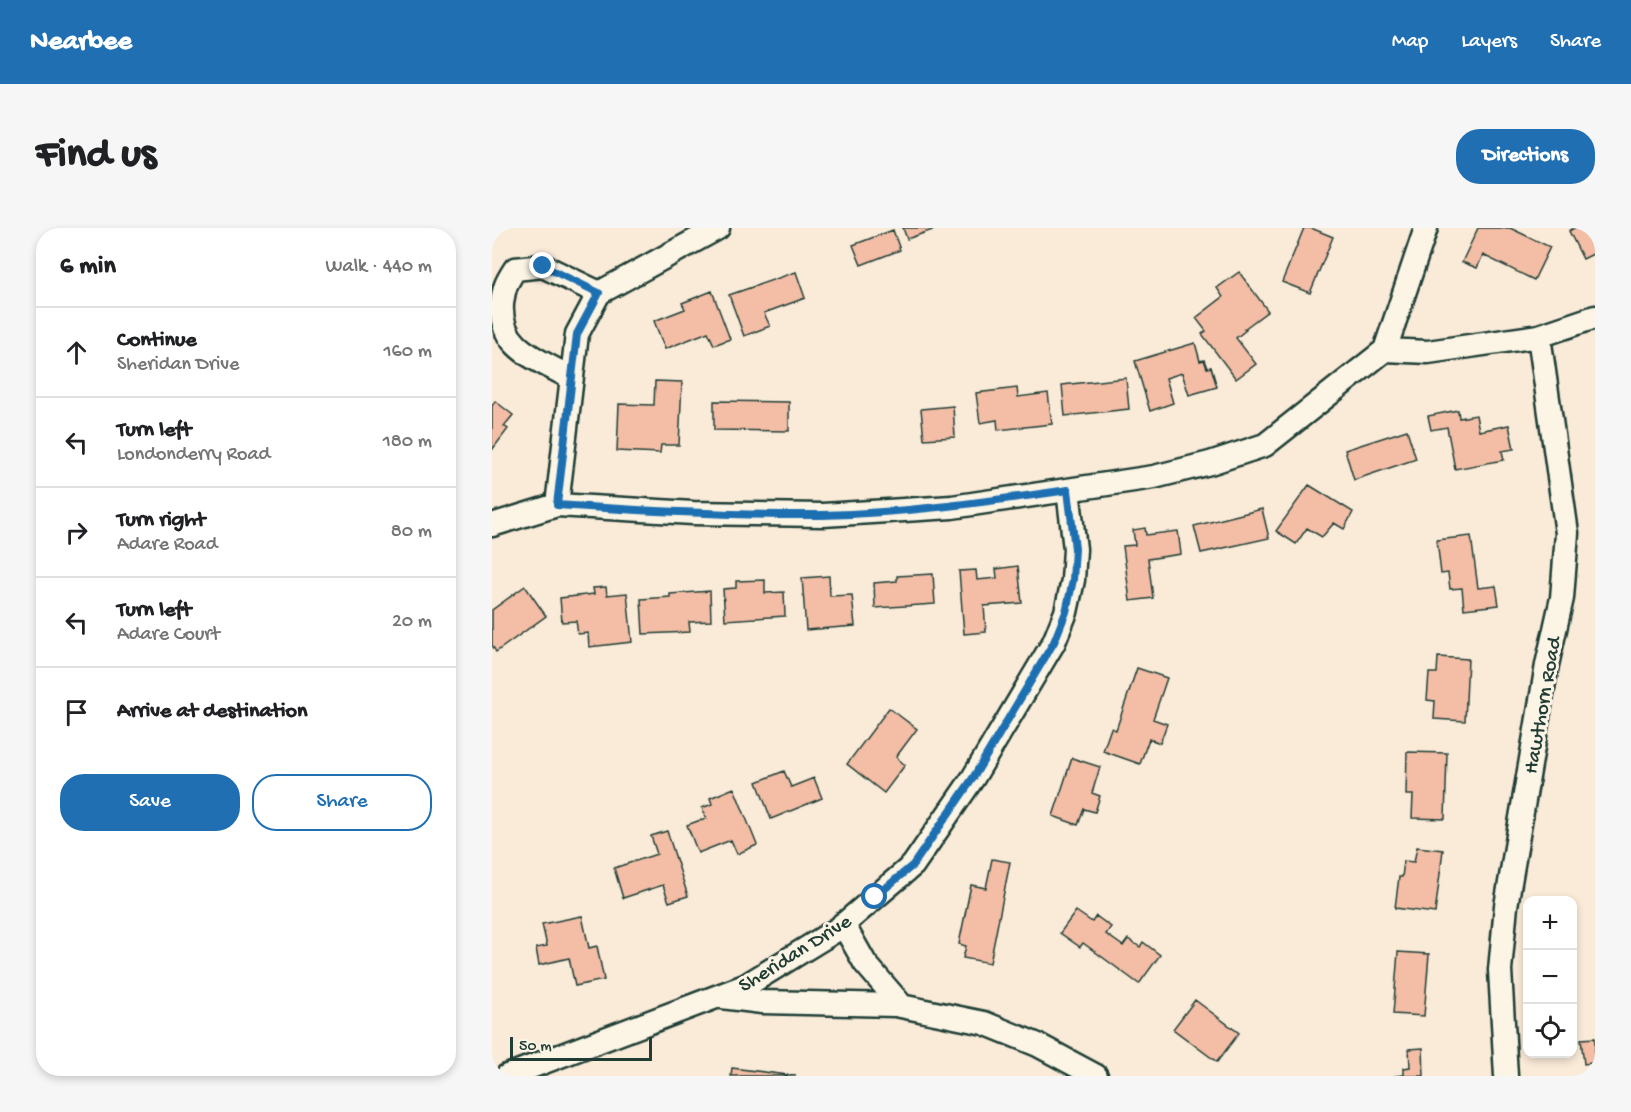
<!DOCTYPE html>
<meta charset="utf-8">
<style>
body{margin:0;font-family:"Gochi Hand",sans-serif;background:#f6f6f6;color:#202124}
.controls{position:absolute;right:18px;bottom:18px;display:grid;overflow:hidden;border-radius:12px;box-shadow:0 3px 9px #0003}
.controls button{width:54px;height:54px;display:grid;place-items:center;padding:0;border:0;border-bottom:2px solid #e0e0e0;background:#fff;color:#202124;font:30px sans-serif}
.scale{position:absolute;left:18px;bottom:15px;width:142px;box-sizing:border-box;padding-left:6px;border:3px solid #1f3d34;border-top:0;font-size:16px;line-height:21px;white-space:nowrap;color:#1f3d34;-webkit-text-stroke:4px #fcf5e5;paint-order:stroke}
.stop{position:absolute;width:18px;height:18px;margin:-14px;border:4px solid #1f6fb2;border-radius:50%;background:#fff}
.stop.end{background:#1f6fb2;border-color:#fff;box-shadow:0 2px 6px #0008}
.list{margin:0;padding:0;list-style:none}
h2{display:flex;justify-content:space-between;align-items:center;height:78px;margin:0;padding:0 24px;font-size:26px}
h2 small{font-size:20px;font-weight:400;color:#757577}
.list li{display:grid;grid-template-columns:39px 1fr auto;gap:18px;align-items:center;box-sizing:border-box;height:90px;padding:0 24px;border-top:2px solid #e0e0e0}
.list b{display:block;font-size:22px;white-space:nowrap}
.list p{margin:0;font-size:20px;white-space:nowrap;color:#757577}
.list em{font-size:20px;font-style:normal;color:#757577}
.actions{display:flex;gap:12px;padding:18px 24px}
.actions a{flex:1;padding:14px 0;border:2px solid #1f6fb2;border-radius:24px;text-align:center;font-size:21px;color:#1f6fb2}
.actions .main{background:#1f6fb2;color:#fff}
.icon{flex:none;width:33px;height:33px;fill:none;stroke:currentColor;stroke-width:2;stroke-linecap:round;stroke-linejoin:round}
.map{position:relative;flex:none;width:1103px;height:848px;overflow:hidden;border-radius:24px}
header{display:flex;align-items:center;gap:36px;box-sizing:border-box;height:84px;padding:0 30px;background:#1f6fb2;color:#fff}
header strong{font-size:28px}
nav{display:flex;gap:33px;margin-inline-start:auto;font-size:21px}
.intro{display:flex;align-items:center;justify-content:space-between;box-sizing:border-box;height:144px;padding:0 36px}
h1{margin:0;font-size:42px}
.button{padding:15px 27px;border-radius:24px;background:#1f6fb2;color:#fff;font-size:21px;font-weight:700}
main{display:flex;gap:36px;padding:0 36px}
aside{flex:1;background:#fff;border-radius:24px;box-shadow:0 3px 9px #0003}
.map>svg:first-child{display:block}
</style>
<header>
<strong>Nearbee</strong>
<nav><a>Map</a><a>Layers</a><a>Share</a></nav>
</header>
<div class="intro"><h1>Find us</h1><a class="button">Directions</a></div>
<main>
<aside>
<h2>6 min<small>Walk · 440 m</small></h2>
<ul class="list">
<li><svg class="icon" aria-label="ahead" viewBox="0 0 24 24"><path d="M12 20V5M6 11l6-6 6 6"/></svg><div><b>Continue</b><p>Sheridan Drive</p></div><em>160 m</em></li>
<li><svg class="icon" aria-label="left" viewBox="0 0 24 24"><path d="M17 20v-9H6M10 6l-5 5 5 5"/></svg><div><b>Turn left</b><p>Londonderry Road</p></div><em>180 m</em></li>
<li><svg class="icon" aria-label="right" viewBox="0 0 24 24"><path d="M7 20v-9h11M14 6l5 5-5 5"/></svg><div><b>Turn right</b><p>Adare Road</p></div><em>80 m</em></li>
<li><svg class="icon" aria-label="left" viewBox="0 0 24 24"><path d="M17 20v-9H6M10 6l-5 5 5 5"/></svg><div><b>Turn left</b><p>Adare Court</p></div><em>20 m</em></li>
<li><svg class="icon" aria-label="arrive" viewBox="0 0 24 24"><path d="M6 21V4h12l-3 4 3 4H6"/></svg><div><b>Arrive at destination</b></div></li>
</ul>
<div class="actions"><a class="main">Save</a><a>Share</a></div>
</aside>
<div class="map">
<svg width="1103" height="848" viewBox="0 0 1103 848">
<rect width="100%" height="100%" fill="#faead8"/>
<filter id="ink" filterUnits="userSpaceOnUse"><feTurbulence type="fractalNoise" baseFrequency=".0167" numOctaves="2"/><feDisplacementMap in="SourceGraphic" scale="12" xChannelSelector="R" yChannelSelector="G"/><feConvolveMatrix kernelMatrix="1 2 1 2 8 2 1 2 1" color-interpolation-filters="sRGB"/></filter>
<g filter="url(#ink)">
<!-- building -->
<path fill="#f3bda6" stroke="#1f3d34" stroke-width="1.5" d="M411,0H446L415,11Z
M812,0H819L841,9L818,65L790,54Z
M986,0H1018L1058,19L1042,52L991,27L985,40L970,34Z
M1082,0H1103V25L1091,31L1077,3Z
M401,2L408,22L369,37L361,17Z
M304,44L313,70L272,85L278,98L252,108L237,67Z
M747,44L776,83L752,101L754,102L744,110L764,136L744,151L710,106L714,103L704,90L731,69L725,60Z
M220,63L238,111L222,117L216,104L173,121L162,93L193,81L190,75Z
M703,115L708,133L712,132L715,140L719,139L725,159L697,167L690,145L674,150L681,175L658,183L643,133Z
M634,150L637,181L573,188L570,157Z
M163,153L190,154L187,217H169L168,225L125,223L127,176L162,177Z
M525,160L526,169L556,165L560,196L506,202L505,192L488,195L484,165Z
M3,173L21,187L12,198L16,201L0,222V178Z
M222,173L297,174V203L222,202Z
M461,178L463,209L432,211L429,181Z
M966,182L967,190L984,187L987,203L1017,197L1022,221L1010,223L1012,232L963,241L955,199L939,202L936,188Z
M915,202L924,231L862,252L853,222Z
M817,257L861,284L852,301L842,295L830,309L815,300L804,316L784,303Z
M770,281L777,310L709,325L702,298Z
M653,300L654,307L686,303L689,326L656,331L661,370L638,373L631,318L643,317L641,302Z
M979,308L986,360L1004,358L1007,377L972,381L970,360L958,361L956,345L949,346L945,312Z
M526,338L530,375L492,378L494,404L472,406L467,343L484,342L485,352L505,350L504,341Z
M441,346L443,376L383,380L382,355L405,353V348Z
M337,348L338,368L360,367L363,398L314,402L310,350Z
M273,352V365L292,364L293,388L233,392L231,361L244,360V353Z
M33,358L54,388L4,424L0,417V382Z
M114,359L115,367L135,365L140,414L97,419L96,405L86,406L84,393L70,394L68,370L102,366L101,360Z
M218,363L219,393L197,394L198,404L151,406L149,371L178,369V366Z
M946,429L976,431L973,493L942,491L943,473L935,472L937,445H945Z
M645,440L675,450L661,491L675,496L668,515L657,511L648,536L611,523L619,500L624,502Z
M397,480L425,501L404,529L413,537L392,565L355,536Z
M915,524L955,525L953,591L920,590L921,567H914Z
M580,530L608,539L600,565L608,568L603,584L592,581L586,597L561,588Z
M292,543L299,559L322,550L330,570L279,591L265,554Z
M242,560L265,617L245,626L239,612L206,625L195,597L214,590L210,580L220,576L218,570Z
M175,603L196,668L177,674L171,657L131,670L122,640L165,626L159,608Z
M925,619L951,622L943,685L903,680L907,649H910L912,633L922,634Z
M500,631L518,634L498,735L471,730L474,718L467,716L479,657L494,660Z
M584,683L600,694L604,688L619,699L614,706L631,718L636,711L648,719L651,714L668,727L647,756L591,715L588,719L568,705Z
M90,688L97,720L105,718L112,752L83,758L77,730L47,737L44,720L55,718L50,696Z
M906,724L937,726L932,788L901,786Z
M703,772L747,805L725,834L681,801Z
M1103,810V848H1100L1099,835L1092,836L1089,811Z
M931,820L932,848H902L912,847V840L918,839L917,821Z
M240,840L304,848H239Z"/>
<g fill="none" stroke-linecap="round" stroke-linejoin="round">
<!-- minor casing -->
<g stroke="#1f3d34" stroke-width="27">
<path id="minor" d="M893,122L934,0
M79,150C46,131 7,121 10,76C12,59 14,55 23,41L51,38L107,65
M65,277L85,106L107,65L226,0
M0,297L65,277L201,285L331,287L460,279L662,249L718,235L773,217L893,122L936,124L1047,108L1103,89
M351,696L373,735L410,778
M230,769L270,774L404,777L492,795L546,817L604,848
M15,848L253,758L346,701L421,637L481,550L562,414L574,384L581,352L583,321L576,262
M1014,848L1008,742L1014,678L1055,437L1070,370L1075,305L1047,108"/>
</g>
<!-- minor -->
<use href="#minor" stroke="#fcf5e5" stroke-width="22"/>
</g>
</g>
<g fill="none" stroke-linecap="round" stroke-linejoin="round" filter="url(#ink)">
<!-- route -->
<path stroke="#1f6fb2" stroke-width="8" d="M51,38L107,65L85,106L65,277C153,283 242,288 330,287C413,285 494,274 576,262L583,321L581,352L574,384L562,414L481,550L421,637L383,669"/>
</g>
<g text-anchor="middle" stroke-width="6" stroke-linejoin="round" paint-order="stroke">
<!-- street labels -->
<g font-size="21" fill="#1f3d34" stroke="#fcf5e5">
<text transform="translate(1049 477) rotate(-80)" y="7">Hawthorn Road</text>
<text transform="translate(302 724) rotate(-32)" y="7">Sheridan Drive</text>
</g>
</g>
</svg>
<div class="controls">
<button>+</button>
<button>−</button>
<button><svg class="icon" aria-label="locate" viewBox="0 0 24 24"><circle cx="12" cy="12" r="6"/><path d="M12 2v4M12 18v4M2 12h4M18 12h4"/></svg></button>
</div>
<div class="scale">50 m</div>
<div class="stop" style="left:383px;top:669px"></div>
<div class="stop end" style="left:51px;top:38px"></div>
</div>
</main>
